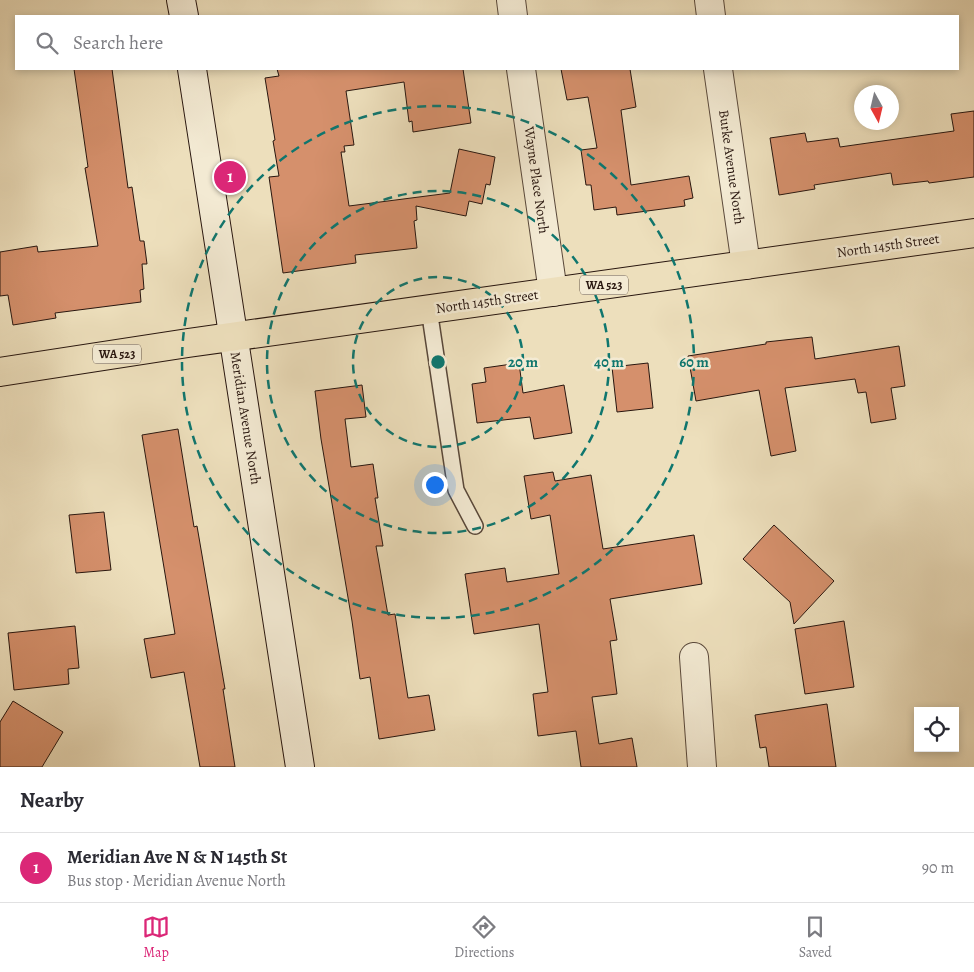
<!DOCTYPE html>
<meta charset="utf-8">
<style>
body{margin:0;font-family:Alegreya,serif;background:#f7f7f7;color:#2b2b33}
.controls{position:absolute;right:15px;bottom:15px;display:grid;overflow:hidden;border-radius:0px;box-shadow:0 2px 8px #0003}
.controls button{width:45px;height:45px;display:grid;place-items:center;padding:0;border:0;border-bottom:1px solid #e1e1e2;background:#fff;color:#2b2b33;font:25px sans-serif}
.compass{position:absolute;left:854px;top:85px;width:45px;height:45px;border-radius:50%;background:#fff;box-shadow:0 2px 8px #0003;rotate:172deg}
.you{position:absolute;left:434px;top:484px;width:18px;height:18px;margin:-12px;border:4px solid #fff;border-radius:50%;background:#1a73e8;box-shadow:0 0 0 8px #1a73e833}
.badge{display:grid;place-items:center;width:32px;height:32px;border-radius:50%;background:#db2777;color:#fff;font-size:16px;font-weight:700}
.pin{position:absolute;translate:-50% -50%;border:2px solid #fff;box-shadow:0 1px 5px #0006}
.list{margin:0;padding:0;list-style:none}
h2{display:flex;justify-content:space-between;align-items:center;height:65px;margin:0;padding:0 20px;font-size:21px}
h2 small{font-size:16px;font-weight:400;color:#7c7c81}
.list li{display:grid;grid-template-columns:32px 1fr auto;gap:15px;align-items:center;box-sizing:border-box;height:70px;padding:0 20px;border-top:1px solid #e1e1e2}
.list b{display:block;font-size:19px;white-space:nowrap}
.list p{margin:0;font-size:16px;white-space:nowrap;color:#7c7c81}
.list em{font-size:16px;font-style:normal;color:#7c7c81}
.icon{flex:none;width:28px;height:28px;fill:none;stroke:currentColor;stroke-width:2;stroke-linecap:round;stroke-linejoin:round}
.map{position:relative;flex:none;width:974px;height:767px;overflow:hidden}
.search{position:absolute;background:#fff;box-shadow:0 2px 8px #0003;left:15px;right:15px;top:15px;height:55px;display:flex;align-items:center;gap:12px;box-sizing:border-box;padding:0 18px;border-radius:0px;color:#7c7c81;font-size:19px}
.sheet{height:135px;background:#fff}
nav{display:flex;justify-content:space-around;align-items:center;box-sizing:border-box;height:70px;border-top:1px solid #e1e1e2;background:#fff;font-size:14px;color:#7c7c81}
nav a{display:grid;justify-items:center;gap:2px}
nav .on{color:#db2777}
.map>svg:first-child{display:block}
</style>
<div class="map">
<svg width="974" height="767" viewBox="0 0 974 767">
<rect width="100%" height="100%" fill="#eddfbc"/>
<filter id="stains"><feTurbulence type="fractalNoise" baseFrequency=".004" numOctaves="4"/><feColorMatrix values="0 0 0 0 .2 0 0 0 0 .09 0 0 0 0 .02 0 0 0 .5 -.17"/></filter>
<radialGradient id="worn" r=".72"><stop offset=".6" stop-color="#630" stop-opacity="0"/><stop offset="1" stop-color="#630" stop-opacity=".3"/></radialGradient>
<!-- building -->
<path fill="#d5906c" stroke="#28160f" d="M74,69H112L128,188L132,187L140,241H144L147,264H142L144,289L140,290L141,302L55,313L56,318L13,325L8,295L0,296V252L37,246L38,252L98,246L85,168L88,167Z
M277,69H463L471,123L413,132L412,121L409,122L404,82L346,91L354,145L344,146L345,152H341L349,206L450,193L459,149L495,157L490,185L486,184L482,204L469,201L466,216L416,206L417,220L414,221L417,248L355,255L356,263L283,273L269,177L279,176L273,141L275,140L265,78L279,76Z
M561,69H630L636,107L621,110L631,185L689,176L693,198L684,200L685,206L617,215L616,207L594,210L591,185H586L581,150L597,148L588,97L567,100Z
M974,111V177L929,183L928,181L893,185L891,173L814,185L815,189L779,195L770,138L805,133L807,142L838,138L840,147L868,143L954,131L951,114Z
M812,337L815,359L899,346L905,386L891,388L896,419L871,423L866,392L858,393L855,379L785,388L796,451L771,456L759,390L696,401L688,356L766,344V342Z
M519,363L523,393L564,385L572,433L534,439L530,417L477,423L472,384L486,382L484,368Z
M648,363L653,408L617,412L612,367Z
M362,385L366,417L345,419L351,467L373,464L378,498H375L383,546H376L388,615L395,614L408,698L429,695L435,730L379,739L370,677L360,679L352,621L321,439L315,391Z
M178,429L194,527L197,526L225,689H223L235,767H200L184,672L151,678L144,639L175,634L142,435Z
M553,472L555,481L591,475L603,549L694,535L702,584L610,599L617,640L610,641L617,694L592,697L599,744L632,738L637,767H581L576,731L538,736L533,694L548,692L539,624L474,634L465,574L505,568L507,582L559,574L550,515L531,519L524,476Z
M104,512L111,570L76,573L69,515Z
M774,525L834,581L794,624L790,602L743,559Z
M844,621L854,687L805,694L795,629Z
M75,626L79,668L68,669L69,684L14,690L8,633Z
M13,701L63,732L42,767H0V722Z
M827,704L836,767H769L766,747L760,748L755,715Z"/>
<g fill="none" stroke-linecap="round" stroke-linejoin="round">
<!-- lane casing -->
<g stroke="#59483a" stroke-width="18">
<path id="lane" d="M429,309L456,490L475,526"/>
</g>
<!-- street casing -->
<g stroke="#59483a" stroke-width="30">
<path id="street" d="M511,0L513,16
M709,0L711,16
M521,69L553,292
M718,69L746,265
M694,657L702,767"/>
</g>
<!-- secondary casing -->
<g stroke="#28160f" stroke-width="30">
<path id="secondary" d="M181,0L184,16
M192,69L300,767"/>
</g>
<!-- primary casing -->
<g stroke="#28160f" stroke-width="30">
<path id="primary" d="M0,372L188,343L974,233"/>
</g>
<!-- lane -->
<use href="#lane" stroke="#f3ead3" stroke-width="15"/>
<!-- street -->
<use href="#street" stroke="#f3ead3" stroke-width="28"/>
<!-- secondary -->
<use href="#secondary" stroke="#f3ead3" stroke-width="28"/>
<!-- primary -->
<use href="#primary" stroke="#eddfbc" stroke-width="28"/>
</g>
<!-- distance rings -->
<g fill="none" stroke="#0f766e" stroke-width="2.5" stroke-dasharray="9 6">
<circle cx="438" cy="362" r="85"/>
<circle cx="438" cy="362" r="171"/>
<circle cx="438" cy="362" r="256"/>
</g>
<g text-anchor="middle" stroke-width="5" stroke-linejoin="round" paint-order="stroke">
<!-- shield labels -->
<g fill="#f3ead3" stroke="#65564a" stroke-width="1">
<rect x="580" y="275.5" width="48" height="19" rx="4"/>
<rect x="93" y="344.5" width="48" height="19" rx="4"/>
</g>
<g font-size="12" font-weight="bold" fill="#28160f">
<text x="604" y="289">WA 523</text>
<text x="117" y="358">WA 523</text>
</g>
<!-- street labels -->
<g font-size="14" fill="#28160f" stroke="#f3ead3">
<text transform="translate(732 167) rotate(82)" y="5">Burke Avenue North</text>
<text transform="translate(537 180) rotate(82)" y="5">Wayne Place North</text>
<text transform="translate(888 245) rotate(-8)" y="5">North 145th Street</text>
<text transform="translate(487 301) rotate(-8)" y="5">North 145th Street</text>
<text transform="translate(246 418) rotate(81)" y="5">Meridian Avenue North</text>
</g>
</g>
<circle cx="438" cy="362" r="8" fill="#0f766e" stroke="#f3ead3" stroke-width="2.5"/>
<g font-size="15" text-anchor="middle" font-weight="bold" fill="#0f766e" stroke="#f3ead3" stroke-width="5" stroke-linejoin="round" paint-order="stroke">
<text x="523" y="367">20 m</text>
<text x="609" y="367">40 m</text>
<text x="694" y="367">60 m</text>
</g>
<rect width="100%" height="100%" filter="url(#stains)"/>
<rect width="100%" height="100%" fill="url(#worn)"/>
</svg>
<div class="controls">
<button><svg class="icon" aria-label="locate" viewBox="0 0 24 24"><circle cx="12" cy="12" r="6"/><path d="M12 2v4M12 18v4M2 12h4M18 12h4"/></svg></button>
</div>
<svg class="compass" viewBox="-18 -18 36 36"><path d="M0-13l5 13h-10z" fill="#e53935"/><path d="M0 13l5-13h-10z" fill="#7c7c81"/></svg>
<div class="you"></div>
<div class="pin badge" style="left:230px;top:177px">1</div>
<div class="search"><svg class="icon" aria-label="search" viewBox="0 0 24 24"><circle cx="10" cy="10" r="6"/><path d="M15 15l6 6"/></svg>Search here</div>
</div>
<section class="sheet">
<h2>Nearby<small></small></h2>
<ul class="list">
<li><span class="badge">1</span><div><b>Meridian Ave N &amp; N 145th St</b><p>Bus stop · Meridian Avenue North</p></div><em>90 m</em></li>
</ul>
</section>
<nav>
<a class="on"><svg class="icon" aria-label="map" viewBox="0 0 24 24"><path d="M3 6l6-2 6 2 6-2v14l-6 2-6-2-6 2zM9 4v14M15 6v14"/></svg>Map</a>
<a><svg class="icon" aria-label="directions" viewBox="0 0 24 24"><path d="M12 3l9 9-9 9-9-9zM9 14v-3h6M13 9l2 2-2 2"/></svg>Directions</a>
<a><svg class="icon" aria-label="saved" viewBox="0 0 24 24"><path d="M7 4h10v16l-5-4-5 4z"/></svg>Saved</a>
</nav>
